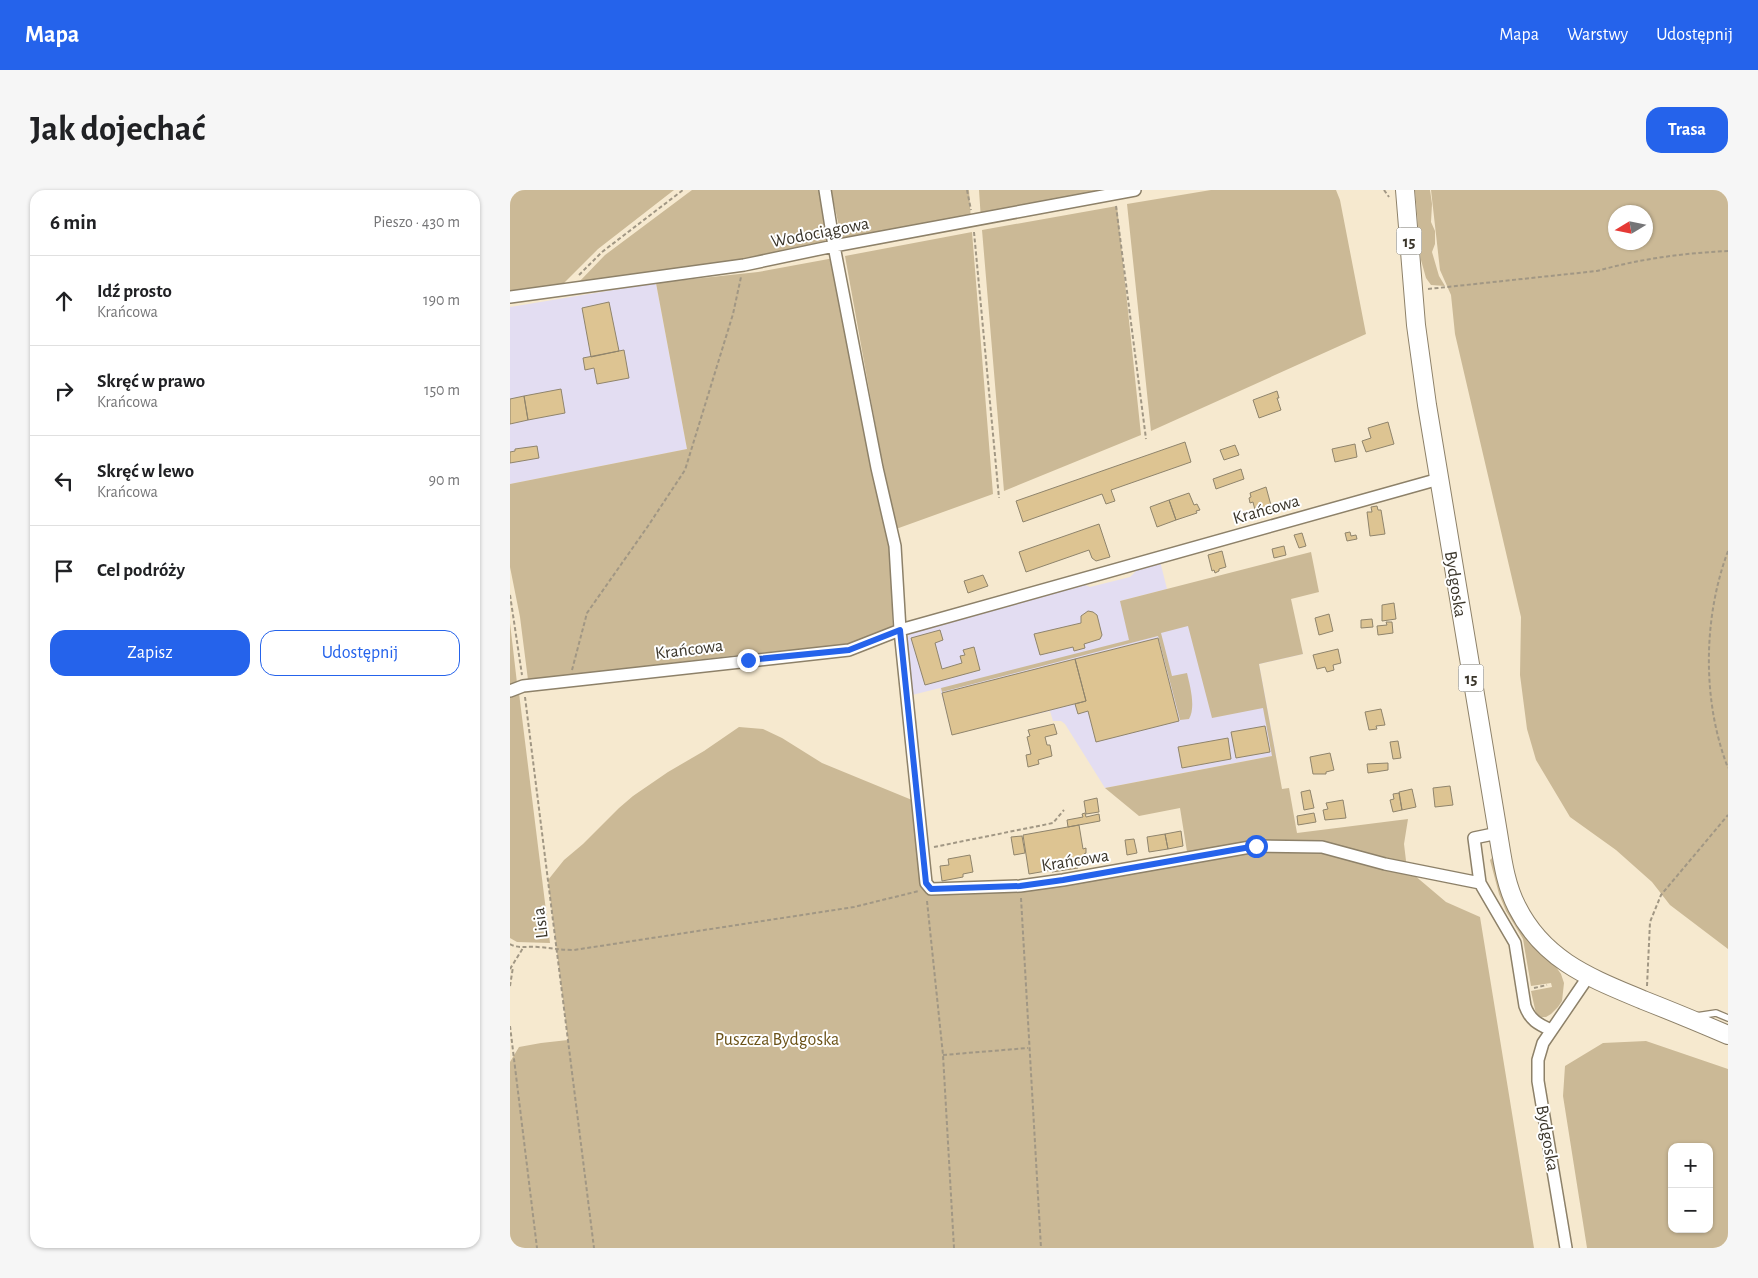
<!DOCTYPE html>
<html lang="pl">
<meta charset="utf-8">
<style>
body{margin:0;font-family:"Alegreya Sans",sans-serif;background:#f6f6f6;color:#202124}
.controls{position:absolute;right:15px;bottom:15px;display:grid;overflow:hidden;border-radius:10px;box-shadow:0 1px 4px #0004}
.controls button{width:45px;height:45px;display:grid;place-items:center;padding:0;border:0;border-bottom:1px solid #e0e0e0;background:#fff;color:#202124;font:25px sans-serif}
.compass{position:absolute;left:1098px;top:15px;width:45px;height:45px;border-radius:50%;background:#fff;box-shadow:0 1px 4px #0004;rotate:260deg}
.stop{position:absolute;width:15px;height:15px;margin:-11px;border:4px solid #2563eb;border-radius:50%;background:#fff}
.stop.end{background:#2563eb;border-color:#fff;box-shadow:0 1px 5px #0008}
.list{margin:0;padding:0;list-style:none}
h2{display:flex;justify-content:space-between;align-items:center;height:65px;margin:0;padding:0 20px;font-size:21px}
h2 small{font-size:16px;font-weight:400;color:#757577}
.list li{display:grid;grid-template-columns:32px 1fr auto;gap:15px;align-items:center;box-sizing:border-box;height:90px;padding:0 20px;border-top:1px solid #e0e0e0}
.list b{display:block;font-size:19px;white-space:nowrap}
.list p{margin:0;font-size:16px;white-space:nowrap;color:#757577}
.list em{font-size:16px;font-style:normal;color:#757577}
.actions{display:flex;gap:10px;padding:15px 20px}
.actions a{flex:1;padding:11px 0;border:1px solid #2563eb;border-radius:15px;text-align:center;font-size:18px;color:#2563eb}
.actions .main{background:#2563eb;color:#fff}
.icon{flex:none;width:28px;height:28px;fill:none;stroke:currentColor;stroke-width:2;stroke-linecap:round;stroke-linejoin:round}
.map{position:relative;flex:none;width:1218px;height:1058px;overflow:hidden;border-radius:15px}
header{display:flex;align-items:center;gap:30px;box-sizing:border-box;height:70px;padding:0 25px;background:#2563eb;color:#fff}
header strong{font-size:24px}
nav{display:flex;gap:28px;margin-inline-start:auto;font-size:18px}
.intro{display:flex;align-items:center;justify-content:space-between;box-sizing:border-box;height:120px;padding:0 30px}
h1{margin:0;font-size:35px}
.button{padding:12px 22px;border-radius:15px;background:#2563eb;color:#fff;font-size:18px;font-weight:700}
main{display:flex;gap:30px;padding:0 30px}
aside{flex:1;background:#fff;border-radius:15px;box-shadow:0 1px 4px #0004}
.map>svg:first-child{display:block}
</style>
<header>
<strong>Mapa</strong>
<nav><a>Mapa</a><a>Warstwy</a><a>Udostępnij</a></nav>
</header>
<div class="intro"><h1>Jak dojechać</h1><a class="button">Trasa</a></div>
<main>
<aside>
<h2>6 min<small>Pieszo · 430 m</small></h2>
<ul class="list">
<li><svg class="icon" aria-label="ahead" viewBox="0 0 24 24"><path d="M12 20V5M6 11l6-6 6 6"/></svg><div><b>Idź prosto</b><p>Krańcowa</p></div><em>190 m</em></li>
<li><svg class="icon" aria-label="right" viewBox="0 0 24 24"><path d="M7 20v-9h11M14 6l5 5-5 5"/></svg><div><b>Skręć w prawo</b><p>Krańcowa</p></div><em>150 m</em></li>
<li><svg class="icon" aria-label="left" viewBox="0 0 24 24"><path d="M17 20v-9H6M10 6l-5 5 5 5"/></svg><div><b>Skręć w lewo</b><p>Krańcowa</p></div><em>90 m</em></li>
<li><svg class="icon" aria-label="arrive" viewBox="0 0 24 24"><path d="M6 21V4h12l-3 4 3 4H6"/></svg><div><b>Cel podróży</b></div></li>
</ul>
<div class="actions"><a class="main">Zapisz</a><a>Udostępnij</a></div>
</aside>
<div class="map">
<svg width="1218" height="1058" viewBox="0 0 1218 1058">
<rect width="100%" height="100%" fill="#f6e9cf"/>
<!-- industrial -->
<path fill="#e3ddf2" d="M146,93L177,259L0,294V117Z
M650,371L657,399L610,411L778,409L793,464L749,474L766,565L595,598L555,534L551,531H543L540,521L442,544L430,498L402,505L397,448L402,442L571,393L580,397L620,387L631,376Z"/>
<!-- green -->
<path fill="#cbb996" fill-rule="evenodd" d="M0,0H164L88,59L52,95L0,102Z
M182,0H311L322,57L68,93L95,65Z
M321,0H459L461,32L333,55Z
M469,0H605L471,30Z
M701,0H826L830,10L856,144L641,241L617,14Z
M905,0H920L922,14L921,32L925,41V54L922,62L929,86L935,96L921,95L916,88L911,70Z
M921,0H1218V759L1160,715L1142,692L1106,660L1060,627L1026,570L1017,539L1010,485L1011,427L945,144L941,105L930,80ZM1106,22H1136V52H1106Z
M607,16L631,245L494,301L472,40Z
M462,42L483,304L386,339L373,277L335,66Z
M324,68L380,358L383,441L338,455L237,464L18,490L10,427L0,377V294L177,259L146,93L248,82Z
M801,362L809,402L781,409L793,464L749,474L772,599L779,598L787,643L898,629L894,654L897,679L936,712L970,727L1024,1058H0V872L9,857L31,853L58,850L38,690L54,670L73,654L109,618L123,606L158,582L194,561L229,537L253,539L272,548L312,573L402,610L421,699L494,697L678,668L670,618L629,626L595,598L762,566L753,518L702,528L678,436L651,443L662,486L677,483C680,496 686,517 679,529L670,530L648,446L432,502L431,498L619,450L610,411Z
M0,433L7,493L0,495Z
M9,503L40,753L7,752L0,748V506Z
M982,668L988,688L1015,745L1036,768L1046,777L1051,784L1054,793L1052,811L1048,817L1041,824L1036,827H1031L1026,824L1021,801L1042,797L1041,793L1021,796L1013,749L996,721L989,704L980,670Z
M1136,851L1218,879V1058H1077L1053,906L1055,876L1093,853ZM1162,957H1199V1039H1162Z"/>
<!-- building -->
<path fill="#ddc492" stroke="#8f846c" d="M99,112L109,161L81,167L72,118Z
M114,160L119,188L87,194L84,178L75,180L73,168Z
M51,199L55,223L18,230L14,206Z
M767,201L769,208H767L771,220L749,228L743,210Z
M14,206L18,230L0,234V209Z
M878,232L884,254L856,262L852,251L861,248L858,238Z
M675,252L681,272L601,300L605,311L596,314L592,304L513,332L506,311Z
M845,254L847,267L825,272L822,259Z
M725,255L729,265L714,270L710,260Z
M27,256L29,268L0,273V262L5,261V259Z
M731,279L734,289L706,299L703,289Z
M756,297L762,319L746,324L743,312L740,313L739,308L741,307L740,303Z
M679,303L684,315L687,314L690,320L686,321L687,323L666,330L659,310Z
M659,310L666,330L647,337L640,317Z
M867,316L868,320H871L875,344L860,346L857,322H862L861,317Z
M589,334L600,367L586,371L582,368L579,360L516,382L509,362Z
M840,342L841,346L846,345L847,349L837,351L835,343Z
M792,343L796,356L789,358L784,345Z
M774,356L776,365L764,368L762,359Z
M712,361L716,377L709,379V381L705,383L704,380L702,381L698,365Z
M473,385L478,396L458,403L454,391Z
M884,413L886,429L872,431V415Z
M578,421L583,422L587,425L592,445L590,449L574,454L575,458L564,461L563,457L530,465L524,444L571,433V426Z
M819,424L823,441L809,445L805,428Z
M862,429L863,437L851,438V430Z
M876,432H882L883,443L868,445L867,436L877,435Z
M430,440L433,450L425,453L432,479L452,473L450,466L455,465L453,460L464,457L470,480L415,495L401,448Z
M648,448L669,531L586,552L578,521L568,524L565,514L576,511L565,469Z
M828,459L831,473L823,475L824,480L817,482L815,477L807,479L803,465Z
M565,469L576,511L442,545L432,503Z
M871,519L875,535L866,536L867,539L859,540L855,522Z
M544,534L547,544L535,547L537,555H540L542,566L528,570L529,574L518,577L516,565L521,564L517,547L520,546L518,540Z
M755,536L760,562L726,568L721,542Z
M718,548L721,569L672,578L668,557Z
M888,551L891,568L883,569L880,552Z
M820,563L824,580L816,582V584H803L800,567Z
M878,573V580L858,583L857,574Z
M940,596L943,615L925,617L923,598Z
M902,599L906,617L892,620L889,602Z
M800,600L804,618L794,620L791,602Z
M889,603L892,620L883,622L880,610L884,609L883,604Z
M587,608L589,622L576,624L574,611Z
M833,610L836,628L815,630L813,620L818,619L816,613Z
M575,623L576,627L589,624L590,631L558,637L557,630L573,627L572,624Z
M804,623L806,632L788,635L787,626Z
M569,635L573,659L576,658V663L574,664L575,671L567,673L568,678L542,682V680L519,684L513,645Z
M671,641L673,656L658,659L655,644Z
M655,644L658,659L639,662L637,647Z
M512,646L515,663L504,665L501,647Z
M624,649L627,663L617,665L615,650Z
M460,665L463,682L453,684V687L432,691L430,676L439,675L438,669Z"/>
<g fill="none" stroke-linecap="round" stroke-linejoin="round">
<!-- lane casing -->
<g stroke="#8d8169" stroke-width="8">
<path id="lane" d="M1186,826L1206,823L1218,828"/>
</g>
<!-- street casing -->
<g stroke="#8d8169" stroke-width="14">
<path id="street" d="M315,0L324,56L367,278L385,356L390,440L416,693L421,699L510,696L553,690L746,656L812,657L875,674L970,693
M0,107L234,75L324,56L625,0
M0,501L13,496L339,460L390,440L929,289
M988,643L964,648L970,693L1005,753L1015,816C1020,830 1028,834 1041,840
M1056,1058L1028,891V870L1033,853L1078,787"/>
</g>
<!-- primary casing -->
<g stroke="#8d8169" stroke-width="20">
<path id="primary" d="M895,0L906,135L917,215L988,643C992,667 995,694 1007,717C1034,771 1081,788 1133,810C1161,821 1190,833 1218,845"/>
</g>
<!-- path -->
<path stroke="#a19784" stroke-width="2" stroke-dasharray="4 2.5" stroke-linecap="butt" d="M457,0L461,20
M874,0L879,7
M606,16L636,249
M464,42L489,308
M69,85L92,62L173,0
M918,99L1087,81C1129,69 1174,63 1218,61
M1218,361C1193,428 1192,511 1218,578
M0,405L12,485
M62,480L77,423L138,336L175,280L223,124L231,87
M15,507L84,1058
M424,657L543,633L554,620
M511,708L531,1058
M417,711L433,865L444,1058
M0,754C8,759 18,756 28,757C41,758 51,760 64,760L344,717L409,701
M0,779L13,758
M0,796L3,777
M1137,796L1140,732L1151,705L1218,625
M1024,798L1037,795
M0,836L27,1058
M433,865L518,858"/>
<!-- lane -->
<use href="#lane" stroke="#fff" stroke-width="5.5"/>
<!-- street -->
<use href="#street" stroke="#fff" stroke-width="11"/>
<!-- primary -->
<use href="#primary" stroke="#fff" stroke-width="18"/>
</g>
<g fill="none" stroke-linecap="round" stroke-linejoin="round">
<!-- route -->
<path stroke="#2563eb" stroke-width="6" d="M238,470L339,460L390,440L416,693L421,699L510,696L553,690L746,656"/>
</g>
<g text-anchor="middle" stroke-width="4" stroke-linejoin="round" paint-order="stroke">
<!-- shield labels -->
<g fill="#fff" stroke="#75726a" stroke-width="1">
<rect x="886.5" y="37.5" width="25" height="27" rx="4"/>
<rect x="948.5" y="474.5" width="25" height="27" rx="4"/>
</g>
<g font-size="16" font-weight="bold" fill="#3a352a">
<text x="899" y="57">15</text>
<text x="961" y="494">15</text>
</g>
<!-- street labels -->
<g font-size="18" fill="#3a352a" stroke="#fff">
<text transform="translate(310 42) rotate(-11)" y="6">Wodociągowa</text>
<text transform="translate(756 319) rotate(-16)" y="6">Krańcowa</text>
<text transform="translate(946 394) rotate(81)" y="6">Bydgoska</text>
<text transform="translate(179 459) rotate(-7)" y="6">Krańcowa</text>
<text transform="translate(565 670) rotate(-9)" y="6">Krańcowa</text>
<text transform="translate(30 733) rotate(-97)" y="6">Lisia</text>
<text transform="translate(1038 948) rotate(80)" y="6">Bydgoska</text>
</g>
<!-- park labels -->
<g font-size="18" fill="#6c5319" stroke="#fff">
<text x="267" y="855">Puszcza Bydgoska</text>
</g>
</g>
</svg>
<div class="controls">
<button>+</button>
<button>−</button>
</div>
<svg class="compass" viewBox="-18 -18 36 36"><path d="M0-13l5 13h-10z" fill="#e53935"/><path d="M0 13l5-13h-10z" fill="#757577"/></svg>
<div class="stop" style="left:746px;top:656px"></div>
<div class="stop end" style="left:238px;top:470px"></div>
</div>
</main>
